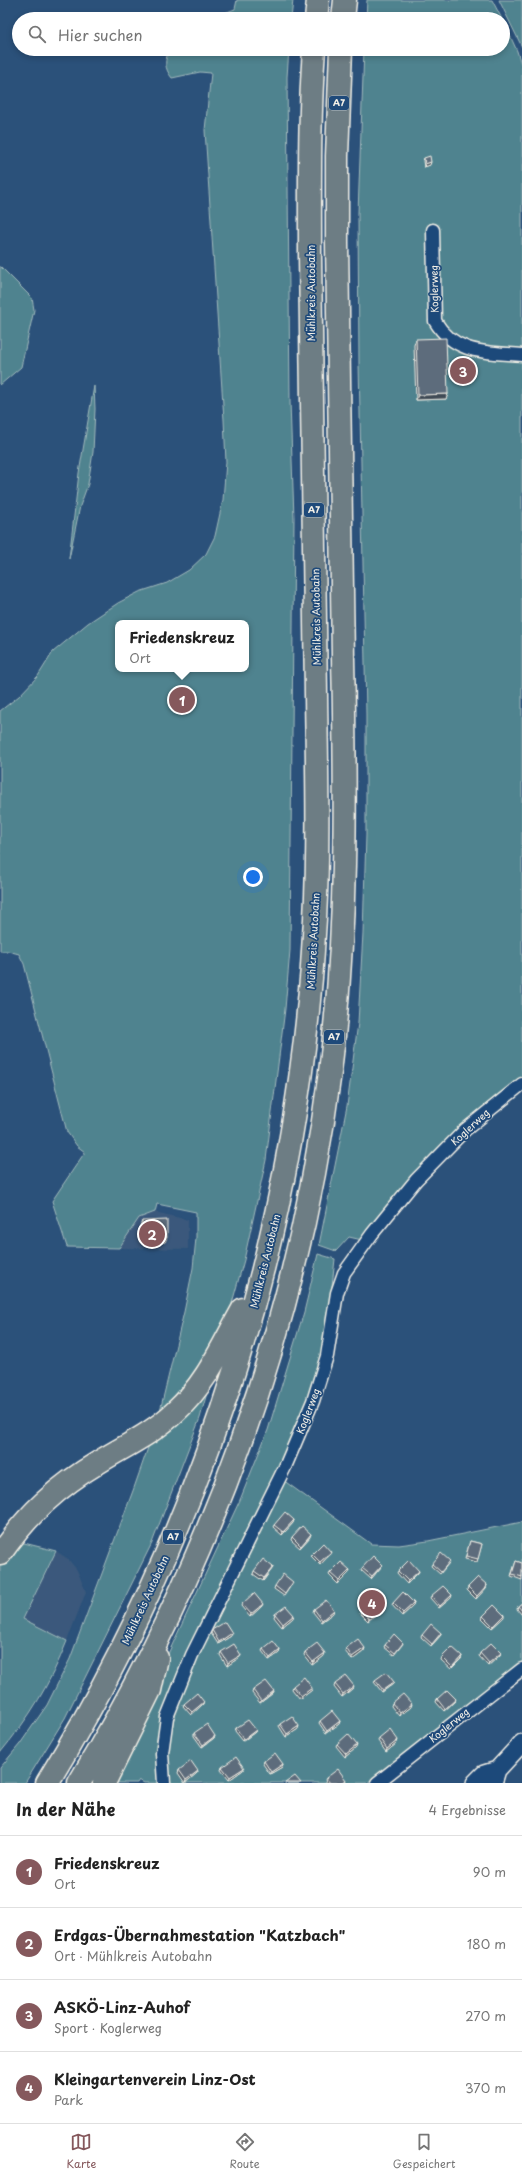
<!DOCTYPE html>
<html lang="de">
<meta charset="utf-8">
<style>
body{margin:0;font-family:"Playpen Sans",sans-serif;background:#f6f6f6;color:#222}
.you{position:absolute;left:253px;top:877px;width:14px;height:14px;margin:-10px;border:3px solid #fff;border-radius:50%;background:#1a73e8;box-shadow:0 0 0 6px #1a73e833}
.badge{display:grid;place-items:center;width:26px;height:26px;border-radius:50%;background:#85585c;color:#fff;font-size:13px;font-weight:700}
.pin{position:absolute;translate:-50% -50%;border:2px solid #fff;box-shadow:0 1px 4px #0006}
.popup{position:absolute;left:115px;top:620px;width:134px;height:52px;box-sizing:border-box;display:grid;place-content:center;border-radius:8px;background:#fff;filter:drop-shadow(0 1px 3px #0005);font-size:13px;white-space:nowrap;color:#767676}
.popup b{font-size:15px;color:#222}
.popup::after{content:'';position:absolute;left:50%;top:100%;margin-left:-8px;border:8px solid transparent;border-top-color:#fff}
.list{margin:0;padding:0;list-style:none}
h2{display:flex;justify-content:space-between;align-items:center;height:52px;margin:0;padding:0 16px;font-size:17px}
h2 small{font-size:13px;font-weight:400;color:#767676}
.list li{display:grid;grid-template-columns:26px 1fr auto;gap:12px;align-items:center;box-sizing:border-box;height:72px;padding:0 16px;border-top:1px solid #e0e0e0}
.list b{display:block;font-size:15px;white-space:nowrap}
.list p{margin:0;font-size:13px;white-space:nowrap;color:#767676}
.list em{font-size:13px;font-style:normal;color:#767676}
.icon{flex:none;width:22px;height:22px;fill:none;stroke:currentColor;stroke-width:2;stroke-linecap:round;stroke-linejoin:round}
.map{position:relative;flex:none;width:522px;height:1783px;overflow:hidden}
.search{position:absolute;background:#fff;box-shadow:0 2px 6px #0003;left:12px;right:12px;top:12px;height:44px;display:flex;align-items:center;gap:10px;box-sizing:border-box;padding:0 14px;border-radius:22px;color:#767676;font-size:15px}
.sheet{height:340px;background:#fff}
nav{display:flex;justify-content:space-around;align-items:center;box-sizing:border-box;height:56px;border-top:1px solid #e0e0e0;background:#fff;font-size:11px;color:#767676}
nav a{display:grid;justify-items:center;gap:2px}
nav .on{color:#85585c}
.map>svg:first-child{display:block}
</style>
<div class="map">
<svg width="522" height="1783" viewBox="0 0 522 1783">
<rect width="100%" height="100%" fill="#2b517a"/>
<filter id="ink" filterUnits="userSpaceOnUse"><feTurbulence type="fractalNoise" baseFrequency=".025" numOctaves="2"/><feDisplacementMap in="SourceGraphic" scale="8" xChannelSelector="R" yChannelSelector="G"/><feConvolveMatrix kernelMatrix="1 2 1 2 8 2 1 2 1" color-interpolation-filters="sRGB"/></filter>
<g filter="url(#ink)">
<!-- built -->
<path fill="#3a597b" d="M155,1212L188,1220V1249L119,1248L139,1218Z
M56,1551L68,1559L77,1570L86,1592L67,1641L23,1619Z"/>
<!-- green -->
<path fill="#50838f" stroke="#a2babc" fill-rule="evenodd" d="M237,0H293L291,19H185L214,17L235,9Z
M367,0H492L502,19H366Z
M499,0H522V47Z
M503,20L517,51L522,67V1080L362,1240L349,1237L336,1251L319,1245L347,1106L358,1023L363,933L366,835V714L359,363L358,213L364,49H503Z
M170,49H289L287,77L290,402L294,518L290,950L285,1009L266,1160L244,1260L200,1418L152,1543L65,1718L25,1783H0V1768L20,1744L47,1705L70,1659L134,1488L158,1419L184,1312L193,1268L196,1238V1212L157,1204L155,1212L139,1218L119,1248L67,1247L52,1201L85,1152L77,1146L67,1132L24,964L19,954L8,951H0V711L19,696L38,676L53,652L88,623L118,603L139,592L167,583L189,570L206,554L215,536L223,500L226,462L224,420L205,130L211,73L200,72L172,78C164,68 164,60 170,49ZM118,623H246V669H118Z
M0,266L32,298L34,310L21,367L0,385Z
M94,386L95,409L93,452L88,484L80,506L69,559L79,473Z
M318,1254L335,1259L326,1339L310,1399L162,1715L159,1783H144L139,1780L137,1783H101L153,1686L240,1500L268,1430L304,1312Z
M283,1480L371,1544L399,1545L428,1541L522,1522V1662L367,1783H168L169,1739L179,1698L195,1660Z
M0,1541L24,1543L56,1551L23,1619L67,1641C50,1684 30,1717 0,1753Z"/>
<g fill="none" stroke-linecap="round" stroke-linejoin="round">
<!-- street casing -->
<g stroke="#f4f1e8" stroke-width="15">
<path id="street" d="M433,230L435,321C455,355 488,352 522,355
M164,1783L162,1753L167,1717L192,1655L285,1467L313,1401L327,1356L337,1293L344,1273L372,1234L416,1180L465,1130L522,1084
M377,1783L522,1669"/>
</g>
<!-- secondary casing -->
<g stroke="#f4f1e8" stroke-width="20">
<path id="secondary" d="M475,1783L484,1774L497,1770
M493,1783L497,1770L522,1743"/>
</g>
<!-- highway casing -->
<g stroke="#f4f1e8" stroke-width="25">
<path id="highway" d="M316,19L318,0
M343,19L345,0
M0,1554C28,1514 57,1487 99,1462C125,1446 153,1433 175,1412C207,1383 222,1346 243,1309
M47,1783C207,1522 300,1224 315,919C319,844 317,769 316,695C315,548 311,402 310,255C310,186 309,118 314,49
M79,1783C210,1567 298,1323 330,1072C347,935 346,796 343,658C341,519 339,381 337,242V156L341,49
M104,1783L150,1690L157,1658"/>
</g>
<!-- street -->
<use href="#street" stroke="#1f4a7a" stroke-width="12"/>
<!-- secondary -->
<use href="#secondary" stroke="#1f4a7a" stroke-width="17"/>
<!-- highway -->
<use href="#highway" stroke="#6d7d84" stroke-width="22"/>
</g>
<!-- wall -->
<path fill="#505d6b" stroke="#f4f1e8" d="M424,158L430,165L424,167L423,161Z
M416,339L448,394L446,399L416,400L414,345Z
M142,1221L167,1237L165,1242H140V1226Z
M294,1520L293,1523L282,1535L273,1527L274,1525Z
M292,1537H310L300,1548L291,1540Z
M470,1541L482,1544L477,1562L465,1559Z
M312,1554H330L320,1565L311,1556Z
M516,1561L522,1563V1580L511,1576Z
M449,1563L440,1574L431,1566L432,1564Z
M382,1565L381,1567L371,1579L361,1570L362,1568Z
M273,1567L272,1569L263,1581L253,1574L254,1571Z
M398,1571H419L418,1573L407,1584L397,1573Z
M330,1573H349L338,1584L329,1575Z
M292,1584L284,1596L274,1589L275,1586Z
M487,1585L486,1588L476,1599L467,1590L468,1587Z
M431,1596L451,1598L439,1608L430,1598Z
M393,1603H414L413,1606L402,1616L392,1605Z
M522,1603V1615L517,1609L518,1606Z
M242,1604L262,1606L250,1617L241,1606Z
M380,1608L379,1611L368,1621L360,1613L361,1610Z
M314,1609L333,1613L321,1622L313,1612Z
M275,1614L293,1618L282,1627L274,1617Z
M483,1616L504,1617L492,1628L482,1618Z
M212,1630L231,1636L218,1644L211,1633Z
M441,1633L440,1636L431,1646L421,1637L422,1635Z
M403,1643L402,1645L394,1655L384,1647L385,1645Z
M346,1648L364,1651L352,1660L345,1651Z
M263,1649L280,1650L279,1653L269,1660L262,1651Z
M221,1652L241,1655L240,1657L227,1666L220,1655Z
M305,1652L324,1656L312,1665L304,1655Z
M480,1653H501L500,1655L488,1666L479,1656Z
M462,1656L461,1659L451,1669L441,1660L442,1657Z
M375,1680L394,1682L393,1684L382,1692L374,1682Z
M335,1684L353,1688L342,1697L334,1687Z
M293,1686L312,1690L300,1699L292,1689Z
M253,1690L274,1691L273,1693L260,1703L252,1693Z
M437,1699L455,1701L444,1711L436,1702Z
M392,1703L411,1707L399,1716L391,1706Z
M184,1704H203L191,1715L183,1706Z
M320,1721H340L339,1724L326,1733L319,1723Z
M280,1724L298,1729L286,1737L279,1726Z
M236,1728L256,1730L255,1732L243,1741L235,1731Z
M194,1733L215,1736L214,1738L202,1747L194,1736Z
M379,1738L397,1743L386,1752L378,1741Z
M337,1744L356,1748L345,1757L336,1746Z
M264,1761L283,1764L282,1767L270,1774L263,1764Z
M222,1767L243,1770L229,1780L221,1770Z
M179,1770L198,1771L197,1773L185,1783L178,1773Z
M326,1778L346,1780L345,1783H327L325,1780Z"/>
<!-- shaded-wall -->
<path fill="#414c57" stroke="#f4f1e8" d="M431,162L430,165L424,167L425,164Z
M448,394L446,399L416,400L418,395Z
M142,1237H167L165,1242H140Z
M294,1520L293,1523L282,1535L283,1532Z
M311,1534L310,1537L300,1548L301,1546Z
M331,1552L330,1554L320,1565V1562Z
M382,1565L381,1567L371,1579L372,1576Z
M273,1567L272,1569L263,1581L264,1578Z
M350,1570L349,1573L338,1584L339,1581Z
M419,1571L418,1573L407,1584L408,1581Z
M487,1585L486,1588L476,1599L477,1596Z
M452,1595L451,1598L439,1608L440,1606Z
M414,1603L413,1606L402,1616L403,1613Z
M263,1604L262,1606L250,1617L251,1614Z
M380,1608L379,1611L368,1621L369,1619Z
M334,1610L333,1613L321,1622L322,1620Z
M294,1615L293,1618L282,1627L283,1624Z
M504,1615V1617L492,1628L493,1626Z
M232,1633L231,1636L218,1644L219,1642Z
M441,1633L440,1636L431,1646L432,1644Z
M365,1648L364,1651L352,1660V1657Z
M280,1650L279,1653L269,1660L270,1658Z
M325,1653L324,1656L312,1665L313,1662Z
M501,1653L500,1655L488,1666L489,1663Z
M241,1655L240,1657L227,1666L228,1663Z
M462,1656L461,1659L451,1669L452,1667Z
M394,1682L393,1684L382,1692L383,1690Z
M354,1686L353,1688L342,1697L343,1694Z
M312,1688V1690L300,1699L301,1696Z
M274,1691L273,1693L260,1703L261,1701Z
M456,1699L455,1701L444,1711L445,1709Z
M204,1702L203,1704L191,1715L192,1712Z
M412,1704L411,1707L399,1716L400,1713Z
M340,1721L339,1724L326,1733L327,1731Z
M299,1726L298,1729L286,1737L287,1734Z
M256,1730L255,1732L243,1741L244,1739Z
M215,1736L214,1738L202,1747L203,1745Z
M398,1740L397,1743L386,1752L387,1749Z
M357,1745L356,1748L345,1757L346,1754Z
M283,1764L282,1767L270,1774L271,1772Z
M244,1768L243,1770L229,1780L230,1777Z
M198,1771L197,1773L185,1783L186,1780Z"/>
<!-- building -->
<path fill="#5d6c7c" stroke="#f4f1e8" d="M430,156L431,162L425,164L424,158Z
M446,338L448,394L418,395L416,339Z
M167,1220V1237H142V1221Z
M285,1512L294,1520L283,1532L274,1525Z
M302,1526L311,1534L301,1546L292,1537Z
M470,1541L482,1544L478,1559L466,1556Z
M323,1543L331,1552L320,1562L312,1554Z
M441,1553L450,1561L441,1572L432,1564Z
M373,1556L382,1565L372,1576L362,1568Z
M263,1559L273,1567L264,1578L254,1571Z
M409,1560L419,1571L408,1581L398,1571Z
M516,1561L522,1563V1577L512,1574Z
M341,1562L350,1570L339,1581L330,1573Z
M283,1574L293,1582L285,1594L275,1586Z
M478,1577L487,1585L477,1596L468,1587Z
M443,1586L452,1595L440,1606L431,1596Z
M403,1592L414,1603L403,1613L393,1603Z
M254,1593L263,1604L251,1614L242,1604Z
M326,1600L334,1610L322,1620L314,1609Z
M371,1600L380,1608L369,1619L361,1610Z
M522,1603V1611L518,1606Z
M494,1605L504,1615L493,1626L483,1616Z
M286,1606L294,1615L283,1624L275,1614Z
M225,1622L232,1633L219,1642L212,1630Z
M431,1624L441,1633L432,1644L422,1635Z
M394,1634L403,1643L395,1653L385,1645Z
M358,1639L365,1648L352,1657L346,1648Z
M273,1641L280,1650L270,1658L263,1649Z
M317,1643L325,1653L313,1662L305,1652Z
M491,1643L501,1653L489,1663L480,1653Z
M234,1644L241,1655L228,1663L221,1652Z
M452,1647L462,1656L452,1667L442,1657Z
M386,1672L394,1682L383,1690L375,1680Z
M346,1676L354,1686L343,1694L335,1684Z
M304,1677L312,1688L301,1696L293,1686Z
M266,1681L274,1691L261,1701L253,1690Z
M447,1690L456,1699L445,1709L437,1699Z
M197,1693L204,1702L192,1712L184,1704Z
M403,1694L412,1704L400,1713L392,1703Z
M332,1711L340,1721L327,1731L320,1721Z
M292,1716L299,1726L287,1734L280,1724Z
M248,1720L256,1730L244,1739L236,1728Z
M207,1724L215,1736L203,1745L194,1733Z
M390,1729L398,1740L387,1749L379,1738Z
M348,1734L357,1745L346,1754L337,1744Z
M275,1753L283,1764L271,1772L264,1761Z
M236,1757L244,1768L230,1777L222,1767Z
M191,1761L198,1771L186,1780L179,1770Z
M338,1769L346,1780L342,1783H330L326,1778Z
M295,1776L301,1783H285Z"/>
</g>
<g text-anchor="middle" stroke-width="3.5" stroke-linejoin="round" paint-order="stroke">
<!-- shield labels -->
<g fill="#1f4a7a" stroke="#b4bfc7" stroke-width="1">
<rect x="329" y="96" width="20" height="14" rx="3"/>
<rect x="304" y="503" width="20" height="14" rx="3"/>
<rect x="324" y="1030" width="20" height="14" rx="3"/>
<rect x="163" y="1530" width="20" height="14" rx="3"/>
</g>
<g font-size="9" font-weight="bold" fill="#f4f1e8">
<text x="339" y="106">A7</text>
<text x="314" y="513">A7</text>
<text x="334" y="1040">A7</text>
<text x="173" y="1540">A7</text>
</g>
<!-- street labels -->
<g font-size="10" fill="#f4f1e8" stroke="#1f4a7a">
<text transform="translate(434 289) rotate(-91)" y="4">Koglerweg</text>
<text transform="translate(311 293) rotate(-90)" y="4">Mühlkreis Autobahn</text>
<text transform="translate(316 617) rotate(-91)" y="4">Mühlkreis Autobahn</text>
<text transform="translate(313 941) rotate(-87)" y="4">Mühlkreis Autobahn</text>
<text transform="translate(470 1127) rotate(-43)" y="4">Koglerweg</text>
<text transform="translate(265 1261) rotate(-76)" y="4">Mühlkreis Autobahn</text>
<text transform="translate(308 1411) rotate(-69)" y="4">Koglerweg</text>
<text transform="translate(145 1600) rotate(-65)" y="4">Mühlkreis Autobahn</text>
<text transform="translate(449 1725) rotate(-39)" y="4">Koglerweg</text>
</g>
</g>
</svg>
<div class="you"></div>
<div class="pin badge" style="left:182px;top:700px">1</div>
<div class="popup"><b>Friedenskreuz</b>Ort</div>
<div class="pin badge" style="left:152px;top:1234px">2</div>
<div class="pin badge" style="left:463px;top:371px">3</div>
<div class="pin badge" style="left:372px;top:1603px">4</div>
<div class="search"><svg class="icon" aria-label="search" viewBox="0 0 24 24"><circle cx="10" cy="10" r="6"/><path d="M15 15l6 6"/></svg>Hier suchen</div>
</div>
<section class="sheet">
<h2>In der Nähe<small>4 Ergebnisse</small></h2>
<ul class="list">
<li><span class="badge">1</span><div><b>Friedenskreuz</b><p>Ort</p></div><em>90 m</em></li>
<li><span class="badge">2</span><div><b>Erdgas-Übernahmestation &quot;Katzbach&quot;</b><p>Ort · Mühlkreis Autobahn</p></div><em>180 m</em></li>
<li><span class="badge">3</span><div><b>ASKÖ-Linz-Auhof</b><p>Sport · Koglerweg</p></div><em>270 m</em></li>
<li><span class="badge">4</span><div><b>Kleingartenverein Linz-Ost</b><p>Park</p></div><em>370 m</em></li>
</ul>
</section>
<nav>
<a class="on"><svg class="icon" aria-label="map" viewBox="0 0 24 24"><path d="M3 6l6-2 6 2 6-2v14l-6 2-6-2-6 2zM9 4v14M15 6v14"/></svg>Karte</a>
<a><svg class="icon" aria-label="directions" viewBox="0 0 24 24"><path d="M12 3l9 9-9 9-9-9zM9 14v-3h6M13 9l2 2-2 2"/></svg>Route</a>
<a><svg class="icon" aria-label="saved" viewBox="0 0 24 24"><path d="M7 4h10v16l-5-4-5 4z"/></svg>Gespeichert</a>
</nav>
